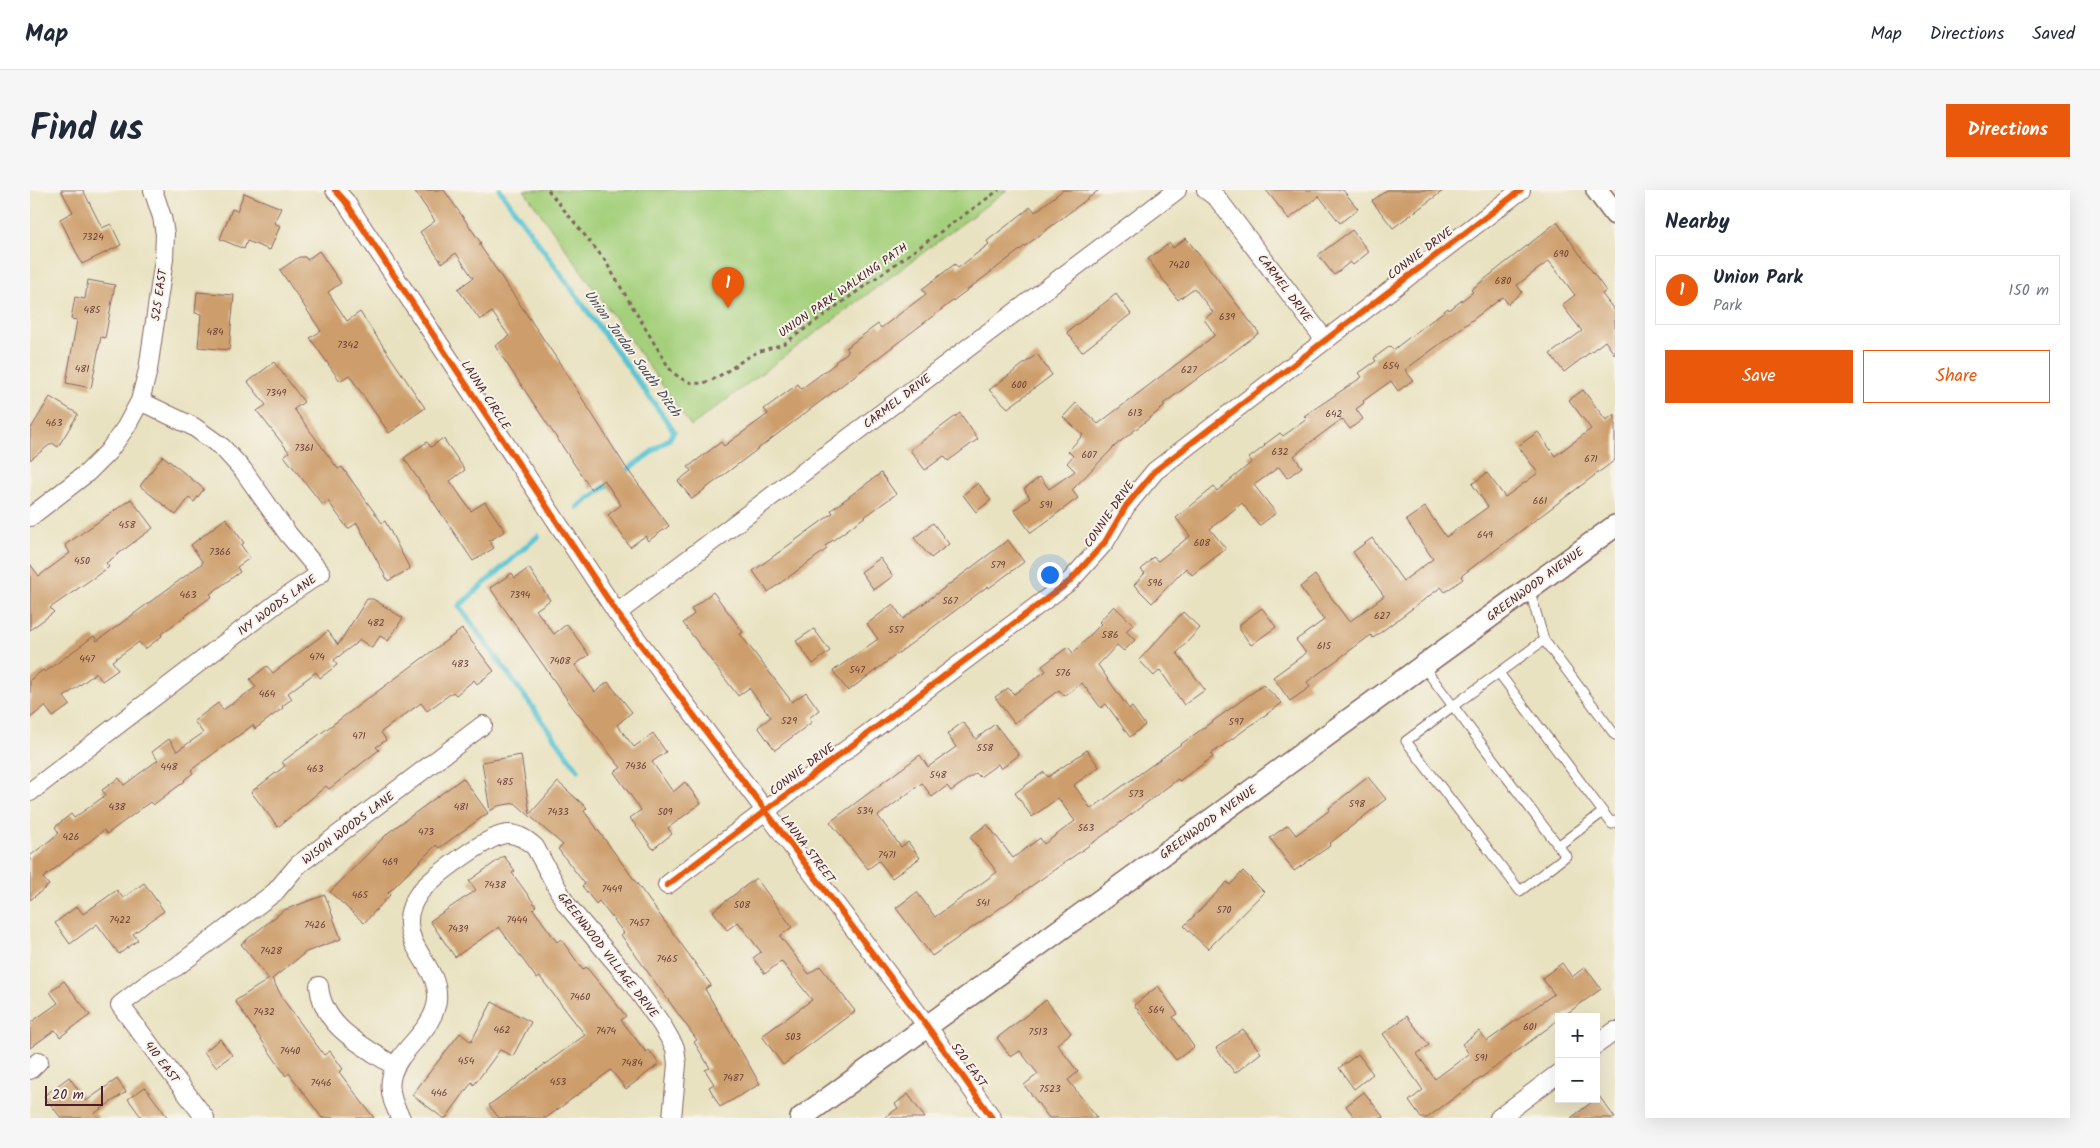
<!DOCTYPE html>
<meta charset="utf-8">
<style>
body{margin:0;font-family:Kalam,sans-serif;background:#f6f6f7;color:#1f2937}
.controls{position:absolute;right:15px;bottom:15px;display:grid;overflow:hidden;border-radius:0px;box-shadow:0 5px 20px #0002}
.controls button{width:45px;height:45px;display:grid;place-items:center;padding:0;border:0;border-bottom:1px solid #e0e1e3;background:#fff;color:#1f2937;font:25px sans-serif}
.scale{position:absolute;left:15px;bottom:12px;width:58px;box-sizing:border-box;padding-left:5px;border:2px solid #4a1f2b;border-top:0;font-size:14px;line-height:18px;white-space:nowrap;color:#4a1f2b;-webkit-text-stroke:4px #f7f3e8;paint-order:stroke}
.you{position:absolute;left:1019px;top:384px;width:18px;height:18px;margin:-12px;border:4px solid #fff;border-radius:50%;background:#1a73e8;box-shadow:0 0 0 8px #1a73e833}
.badge{display:grid;place-items:center;width:32px;height:32px;border-radius:50%;background:#ea580c;color:#fff;font-size:16px;font-weight:700}
.pin{position:absolute;translate:-50% -41px;filter:drop-shadow(0 1px 2px #0008)}
.pin::after{content:'';position:absolute;top:26px;width:18px;height:15px;background:inherit;clip-path:polygon(0 0,100% 0,50% 100%)}
.list{margin:0;padding:0;list-style:none}
h2{display:flex;justify-content:space-between;align-items:center;height:65px;margin:0;padding:0 20px;font-size:21px}
h2 small{font-size:16px;font-weight:400;color:#747a83}
.list li{display:grid;grid-template-columns:32px 1fr auto;gap:15px;align-items:center;box-sizing:border-box;height:70px;margin:0 10px 10px;padding:0 10px;border:1px solid #e0e1e3;border-radius:0px}
.list b{display:block;font-size:19px;white-space:nowrap}
.list p{margin:0;font-size:16px;white-space:nowrap;color:#747a83}
.list em{font-size:16px;font-style:normal;color:#747a83}
.actions{display:flex;gap:10px;padding:15px 20px}
.actions a{flex:1;padding:11px 0;border:1px solid #ea580c;border-radius:0px;text-align:center;font-size:18px;color:#ea580c}
.actions .main{background:#ea580c;color:#fff}
.map{position:relative;flex:none;width:1585px;height:928px;overflow:hidden;border-radius:0px}
header{display:flex;align-items:center;gap:30px;box-sizing:border-box;height:70px;padding:0 25px;background:#fff;border-bottom:1px solid #e0e1e3}
header strong{font-size:24px}
nav{display:flex;gap:28px;margin-inline-start:auto;font-size:18px}
.intro{display:flex;align-items:center;justify-content:space-between;box-sizing:border-box;height:120px;padding:0 30px}
h1{margin:0;font-size:35px}
.button{padding:12px 22px;border-radius:0px;background:#ea580c;color:#fff;font-size:18px;font-weight:700}
main{display:flex;gap:30px;padding:0 30px}
aside{flex:1;background:#fff;border-radius:0px;box-shadow:0 5px 20px #0002}
.map>svg:first-child{display:block}
</style>
<header>
<strong>Map</strong>
<nav><a>Map</a><a>Directions</a><a>Saved</a></nav>
</header>
<div class="intro"><h1>Find us</h1><a class="button">Directions</a></div>
<main>
<div class="map">
<svg width="1585" height="928" viewBox="0 0 1585 928">
<rect width="100%" height="100%" fill="#f7f3e8"/>
<filter id="ink" filterUnits="userSpaceOnUse"><feTurbulence type="fractalNoise" baseFrequency=".02" numOctaves="2"/><feDisplacementMap in="SourceGraphic" scale="10" xChannelSelector="R" yChannelSelector="G"/><feConvolveMatrix kernelMatrix="1 2 1 2 8 2 1 2 1" color-interpolation-filters="sRGB"/></filter>
<filter id="wash" filterUnits="userSpaceOnUse"><feTurbulence type="fractalNoise" baseFrequency=".0096" numOctaves="4" result="noise"/><feDisplacementMap in="SourceGraphic" scale="20" xChannelSelector="R" yChannelSelector="G"/><feGaussianBlur stdDeviation="1.12" result="paint"/><feColorMatrix in="noise" values="0 0 0 0 0 0 0 0 0 0 0 0 0 0 0 0 0 1.4 0 .05"/><feComposite in="paint" operator="in"/></filter>
<g filter="url(#wash)">
<rect width="100%" height="100%" fill="#e9e2c1"/>
<!-- green -->
<path fill="#a4d07c" stroke="#777854" d="M494,0H977L661,236Z"/>
<g fill="none" stroke-linecap="round" stroke-linejoin="round">
<!-- stream -->
<path stroke="#59c4d4" stroke-width="5.5" d="M470,0L644,241L639,249L592,284
M548,317L583,291
M508,346L429,416L548,580"/>
</g>
<g id="blocks">
<!-- building -->
<path fill="#cd9e6c" d="M31,0H53L72,38L81,34L91,55L52,74L30,29L43,22Z
M384,0H414L451,53L449,54L531,175L595,276L639,336L618,351L615,346L600,357L578,325L591,315L574,290L561,299L465,156L479,146L462,122L450,130L428,99L443,88L426,63L412,73L390,42L405,31Z
M1033,0H1069L662,309L648,291L661,281L658,277L691,252L694,256L738,224L734,219L768,194L771,199L806,173L805,172L818,162L816,158L848,134L851,138L884,113L896,104L892,99L925,74L928,78L959,54L957,51L1001,17L1005,22Z
M1236,0H1313L1328,19L1310,33L1289,6L1259,29Z
M1357,0H1414L1363,38L1342,11Z
M214,3L251,18L244,33L250,36L240,60L217,51L214,59L190,49L202,19L207,21Z
M1527,32L1576,101L1572,104L1585,121V165L1575,151L1534,182L1520,164L1552,141L1532,115L1545,105L1519,71L1487,95L1492,102L1478,114L1473,107L1375,180L1383,190L1368,201L1361,191L1333,211L1334,213L1326,219L1333,229L1320,239L1312,229L1277,255L1264,266L1272,277L1257,288L1249,277L1224,295L1246,323L1229,336L1212,313L1180,339L1196,359L1162,385L1156,378L1122,413L1104,395L1115,383L1111,380L1123,367L1128,371L1160,346L1146,328L1184,297L1187,301L1222,272L1219,268L1235,256L1234,255L1250,243L1253,246L1277,229L1274,226L1332,187L1329,183L1346,171L1344,168L1360,156L1363,160L1418,118L1419,120L1443,102L1441,100Z
M1322,40L1339,62L1323,75L1320,72L1304,85L1288,65Z
M1156,48L1229,143L1133,214L1135,216L1086,255L1042,300L1048,308L1001,343L984,320L1000,308L994,299L1010,287L1019,299L1045,281L1037,273L1043,266L1038,261L1053,245L1033,227L1046,213L1068,234L1185,145L1174,129L1183,122L1164,98L1148,110L1118,69L1140,53L1143,58Z
M289,61L311,93L298,102L317,131L330,122L395,218L359,243L319,185L310,191L280,148L291,141L250,80L269,67H275L277,70Z
M58,90L85,95L75,148L71,147L61,198L36,193L47,130L41,129L45,107L55,109Z
M167,102L204,105L199,160L168,157L171,124L165,123Z
M1086,104L1101,124L1052,162L1037,142Z
M1007,164L1022,185L978,218L959,200Z
M244,172L274,212L264,219L308,279L312,277L352,333L355,331L380,379L358,391L327,333L318,339L298,311L293,315L254,266L259,262L227,221L236,215L218,192Z
M1553,200L1576,230L1585,224V270L1431,386L1433,389L1415,402L1411,397L1343,448L1341,445L1277,492L1280,497L1260,511L1243,487L1276,463L1266,450L1294,430L1270,397L1285,385L1319,432L1354,406L1323,362L1342,348L1373,391L1403,369L1376,330L1395,317L1416,347L1458,317L1442,294L1457,283L1475,307L1508,283L1488,256L1508,242L1525,266L1561,239L1539,210Z
M20,207L48,224L28,257L22,253L0,270V240Z
M930,223L948,249L918,271L914,266L895,280L880,260Z
M413,248L435,280L420,291L441,321L455,312L475,341L459,351L464,358L443,371L374,268L397,252L401,257Z
M133,266L174,299L164,312L159,308L146,325L110,296Z
M851,283L866,304L795,356L797,359L738,402L723,381L803,323L801,320Z
M948,293L961,310L946,322L933,305Z
M101,309L123,338L76,373L79,377L20,418L24,422L0,440V374L9,386L40,363L35,355Z
M196,328L214,353L211,355L220,368L207,377L210,382L180,404L182,406L131,444L132,446L115,459L109,452L82,471L88,480L72,491L66,483L34,507L40,515L23,527L15,516L0,528V490L13,480L15,482L64,446L67,451L173,373L161,355Z
M903,333L919,354L901,368L884,348Z
M978,350L994,372L959,398L958,396L818,501L803,481L848,449L837,434L863,414L873,429Z
M850,368L863,386L844,400L831,382Z
M499,378L520,410L506,420L524,444L537,434L559,465L545,475L565,502L578,492L602,522L587,535L604,557L623,543L636,562L622,572L643,602L655,592L671,613L638,638L642,644L623,659L600,628L611,620L584,582L591,578L541,515L460,398L482,383L485,388Z
M683,402L713,442L710,444L762,512L776,502L789,520L779,528L782,532L745,560L728,537L741,527L719,498L708,506L653,433L664,424L661,419Z
M337,409H343L373,428L358,451L350,446L342,458L330,450L304,470L307,475L290,488L286,482L258,503L262,509L252,516L253,518L225,539L223,535L161,580L163,583L154,590L155,591L123,615L120,612L77,644L74,640L13,688L19,695L0,710V666L29,643L25,637L41,624L44,628L76,605L72,600L89,588L94,595L128,570L122,562L139,549L147,561L173,543L164,531L188,513L193,520L226,497L220,489L237,476L243,483L298,441L308,455Z
M1084,416L1103,434L1096,441L1105,450L1094,461L1087,455L1068,475L1099,519L1102,517L1115,535L1100,547L1076,514L1071,518L1052,493L1034,506L1029,500L984,533L965,507L978,498L984,504L1016,481L1012,476L1038,457L1043,463L1071,434L1069,432Z
M1232,418L1246,437L1221,455L1210,440V434Z
M1153,422L1170,438L1147,463L1175,500L1154,515L1130,480L1124,486L1109,470Z
M432,439L464,481L447,494L444,490L426,505L423,502L397,521L391,513L351,542L356,550L346,557L349,560L299,599L296,596L248,637L221,602L255,576L252,572Z
M784,439L800,461L783,474L766,451Z
M1233,495L1252,513L1181,564L1183,567L1149,591L1148,589L1078,642L902,766L866,718L887,702L905,727L967,682L940,647L957,634L983,668L1010,648L1014,654L1045,631L1028,608L1002,627L985,603L1014,582L1018,587L1057,560L1069,577L1044,595L1061,619Z
M933,532L946,549L965,534L989,565L971,579L968,574L950,587L946,583L921,601L917,596L902,607L892,593L848,626L871,657L878,652L890,668L862,688L849,671L838,679L800,632L890,565L898,577L926,557L917,544Z
M491,565L500,624L528,592L557,618L554,621L681,795L675,799L730,894L690,917L679,897L684,894L675,880L680,878L664,852L667,850L591,745L594,743L569,711L566,714L552,696L555,694L528,659L533,655L485,613L468,616L460,621L452,572Z
M1338,587L1356,609L1299,654L1300,656L1264,681L1240,648L1258,635L1266,645L1300,620L1299,618Z
M433,588L458,623L409,658L406,655L358,703L360,705L334,733L300,702L359,642Z
M474,666L485,681L482,683L506,716L503,719L527,752L531,749L553,780L556,777L567,790L596,826L591,830L616,862L619,860L629,874L596,899L581,880L516,928H469L459,915L555,845L510,787L507,789L469,737L425,767L400,731L446,700L439,691Z
M1213,681L1234,702L1178,759L1154,736L1197,692L1200,695Z
M726,688L762,737L750,746L779,784L790,776L825,821L753,875L732,846L782,810L751,771L735,784L723,768L731,762L708,732L697,740L683,721Z
M114,693L134,721L103,744L108,750L89,764L67,734L40,754L25,733L47,716L53,724L87,700L93,708Z
M295,705L311,749L276,762L242,789L255,812L294,865L300,861L313,879L309,882L344,928H292L259,883L256,886L205,811L239,789L211,754L254,720Z
M1532,773L1542,787L1555,777L1571,799L1532,827H1529L1522,835L1397,928H1391L1379,911L1393,900L1353,844L1377,826L1399,855L1387,864L1405,889L1439,864L1432,854L1449,841L1457,851L1524,804L1512,788Z
M34,791L60,825L30,847L25,840L0,858V833L28,813L20,802Z
M1128,796L1148,824L1143,827L1164,857L1146,870L1104,815Z
M1016,810L1041,843L1027,854L1048,882L1038,890L1067,928H1019L994,895L1008,884L990,861L981,867L967,848Z
M462,812L501,832L483,866L470,860L444,895L442,892L416,928H413L382,905L430,843L441,852Z
M1213,839L1231,863L1205,883L1186,858Z
M190,849L202,865L186,877L174,862Z
M1328,864L1343,884L1324,899L1309,878Z
M39,887L56,911L87,889L96,902L65,923L69,928H31L14,906Z
M115,897L138,928H112L98,909Z
M1334,902L1354,928H1325L1316,916Z
M878,904L895,928H854L868,918L865,914Z
M1569,906L1585,928H1541L1566,909Z"/>
</g>
</g>
<g filter="url(#ink)">
<use href="#blocks" fill-opacity="0" stroke="#826360" stroke-width="1"/>
<g fill="none" stroke-linecap="round" stroke-linejoin="round">
<!-- service casing -->
<g stroke="#826360" stroke-width="11">
<path id="service" d="M1514,450L1585,545
M1393,476L1423,516L1514,450L1499,398
M1469,483L1573,622L1528,656
M1423,516L1536,666L1490,701L1376,551Z
M1573,622L1582,634L1585,631"/>
</g>
<!-- minor casing -->
<g stroke="#826360" stroke-width="20">
<path id="minor" d="M305,0L315,11L587,423L897,836L962,928
M1176,0L1187,8L1295,150
M0,327L57,283L78,262L96,237L110,211L118,180L134,69L135,44L132,27L123,0
M587,423L1147,0
M0,602L251,410L291,383L258,344L213,280L192,257L164,237L110,211
M637,695L1040,391L1075,352L1096,316L1125,281L1491,0
M289,796C293,838 333,855 364,876
M1566,855L1585,841
M0,880L9,871
M175,928L90,815L125,788L146,777L245,702L268,675L453,535
M371,928C335,869 402,855 407,810C410,779 377,760 379,730C379,720 384,710 390,702C403,687 459,644 478,644C489,644 497,650 505,657L536,714L600,790L632,835L645,858L647,874L642,928
M1469,928L1529,883"/>
</g>
<!-- tertiary casing -->
<g stroke="#826360" stroke-width="24">
<path id="tertiary" d="M1567,0L1585,24
M771,928L1585,336"/>
</g>
<!-- path -->
<path stroke="#826360" stroke-width="3" stroke-dasharray="4 4" stroke-linecap="butt" d="M518,0L574,69L639,178C670,212 692,181 722,165C732,159 744,158 755,153L969,0"/>
<!-- service -->
<use href="#service" stroke="#fff" stroke-width="9"/>
<!-- minor -->
<use href="#minor" stroke="#fff" stroke-width="18"/>
<!-- tertiary -->
<use href="#tertiary" stroke="#fff" stroke-width="21"/>
<!-- cycleway casing -->
<g stroke="#f7f3e8" stroke-width="9">
<path id="cycleway" d="M305,0L315,11L587,423L897,836L962,928
M637,695L1040,391L1075,352L1096,316L1125,281L1491,0"/>
</g>
<!-- cycleway -->
<use href="#cycleway" stroke="#e8590c" stroke-width="6"/>
</g>
</g>
<g text-anchor="middle" stroke-width="4" stroke-linejoin="round" paint-order="stroke">
<!-- number labels -->
<g font-size="10" fill="#6b3f3b">
<text x="63" y="50">7324</text>
<text x="1531" y="67">690</text>
<text x="1149" y="78">7420</text>
<text x="1473" y="94">680</text>
<text x="62" y="123">485</text>
<text x="1197" y="130">639</text>
<text x="185" y="145">484</text>
<text x="318" y="158">7342</text>
<text x="1361" y="179">654</text>
<text x="52" y="182">481</text>
<text x="1159" y="183">627</text>
<text x="989" y="198">600</text>
<text x="246" y="206">7349</text>
<text x="1105" y="226">613</text>
<text x="1304" y="227">642</text>
<text x="24" y="236">463</text>
<text x="274" y="261">7361</text>
<text x="1250" y="265">632</text>
<text x="1059" y="268">607</text>
<text x="1561" y="272">671</text>
<text x="1510" y="314">661</text>
<text x="1016" y="318">591</text>
<text x="97" y="338">458</text>
<text x="1455" y="348">649</text>
<text x="1172" y="356">608</text>
<text x="190" y="365">7366</text>
<text x="52" y="374">450</text>
<text x="968" y="378">579</text>
<text x="1125" y="396">596</text>
<text x="158" y="408">463</text>
<text x="490" y="408">7394</text>
<text x="920" y="414">567</text>
<text x="1352" y="429">627</text>
<text x="346" y="436">482</text>
<text x="866" y="443">557</text>
<text x="1080" y="448">586</text>
<text x="1294" y="459">615</text>
<text x="287" y="470">474</text>
<text x="57" y="472">447</text>
<text x="530" y="474">7408</text>
<text x="430" y="477">483</text>
<text x="827" y="483">547</text>
<text x="1033" y="486">576</text>
<text x="237" y="507">464</text>
<text x="759" y="534">529</text>
<text x="1206" y="535">597</text>
<text x="329" y="549">471</text>
<text x="955" y="561">558</text>
<text x="606" y="579">7436</text>
<text x="139" y="580">448</text>
<text x="285" y="582">463</text>
<text x="908" y="588">548</text>
<text x="475" y="595">485</text>
<text x="1106" y="607">573</text>
<text x="1327" y="617">598</text>
<text x="87" y="620">438</text>
<text x="431" y="620">481</text>
<text x="835" y="624">534</text>
<text x="528" y="625">7433</text>
<text x="635" y="625">509</text>
<text x="1056" y="641">563</text>
<text x="396" y="645">473</text>
<text x="41" y="650">426</text>
<text x="857" y="668">7471</text>
<text x="360" y="675">469</text>
<text x="465" y="698">7438</text>
<text x="582" y="702">7449</text>
<text x="330" y="708">465</text>
<text x="953" y="716">541</text>
<text x="712" y="718">508</text>
<text x="1194" y="723">570</text>
<text x="90" y="733">7422</text>
<text x="487" y="733">7444</text>
<text x="609" y="736">7457</text>
<text x="285" y="738">7426</text>
<text x="428" y="742">7439</text>
<text x="241" y="764">7428</text>
<text x="637" y="772">7465</text>
<text x="550" y="810">7460</text>
<text x="1126" y="823">564</text>
<text x="234" y="825">7432</text>
<text x="1500" y="840">601</text>
<text x="472" y="843">462</text>
<text x="576" y="844">7474</text>
<text x="1008" y="845">7513</text>
<text x="763" y="850">503</text>
<text x="260" y="864">7440</text>
<text x="1451" y="871">591</text>
<text x="436" y="874">454</text>
<text x="602" y="876">7484</text>
<text x="703" y="891">7487</text>
<text x="528" y="895">453</text>
<text x="291" y="896">7446</text>
<text x="1020" y="902">7523</text>
<text x="409" y="906">446</text>
</g>
<!-- street labels -->
<g font-size="12" fill="#4a1f2b" stroke="#f7f3e8">
<text transform="translate(1390 63) rotate(-37)" y="4">CONNIE DRIVE</text>
<text transform="translate(1255 98) rotate(53)" y="4">CARMEL DRIVE</text>
<text transform="translate(813 100) rotate(-35)" y="4">UNION PARK WALKING PATH</text>
<text transform="translate(129 105) rotate(-82)" y="4">525 EAST</text>
<text transform="translate(456 205) rotate(57)" y="4">LAUNA CIRCLE</text>
<text transform="translate(867 211) rotate(-37)" y="4">CARMEL DRIVE</text>
<text transform="translate(1079 324) rotate(-55)" y="4">CONNIE DRIVE</text>
<text transform="translate(1505 394) rotate(-36)" y="4">GREENWOOD AVENUE</text>
<text transform="translate(247 415) rotate(-36)" y="4">IVY WOODS LANE</text>
<text transform="translate(772 579) rotate(-37)" y="4">CONNIE DRIVE</text>
<text transform="translate(1178 632) rotate(-36)" y="4">GREENWOOD AVENUE</text>
<text transform="translate(318 638) rotate(-37)" y="4">WISON WOODS LANE</text>
<text transform="translate(778 659) rotate(53)" y="4">LAUNA STREET</text>
<text transform="translate(578 765) rotate(52)" y="4">GREENWOOD VILLAGE DRIVE</text>
<text transform="translate(132 872) rotate(53)" y="4">410 EAST</text>
<text transform="translate(939 875) rotate(54)" y="4">520 EAST</text>
</g>
<!-- water labels -->
<g font-size="14" font-style="italic" fill="#4e515e" stroke="#f7f3e8">
<text transform="translate(603 163) rotate(54)" y="5">Union Jordan South Ditch</text>
</g>
</g>
</svg>
<div class="controls">
<button>+</button>
<button>−</button>
</div>
<div class="scale">20 m</div>
<div class="you"></div>
<div class="pin badge" style="left:698px;top:118px">1</div>
</div>
<aside>
<h2>Nearby<small></small></h2>
<ul class="list">
<li><span class="badge">1</span><div><b>Union Park</b><p>Park</p></div><em>150 m</em></li>
</ul>
<div class="actions"><a class="main">Save</a><a>Share</a></div>
</aside>
</main>
